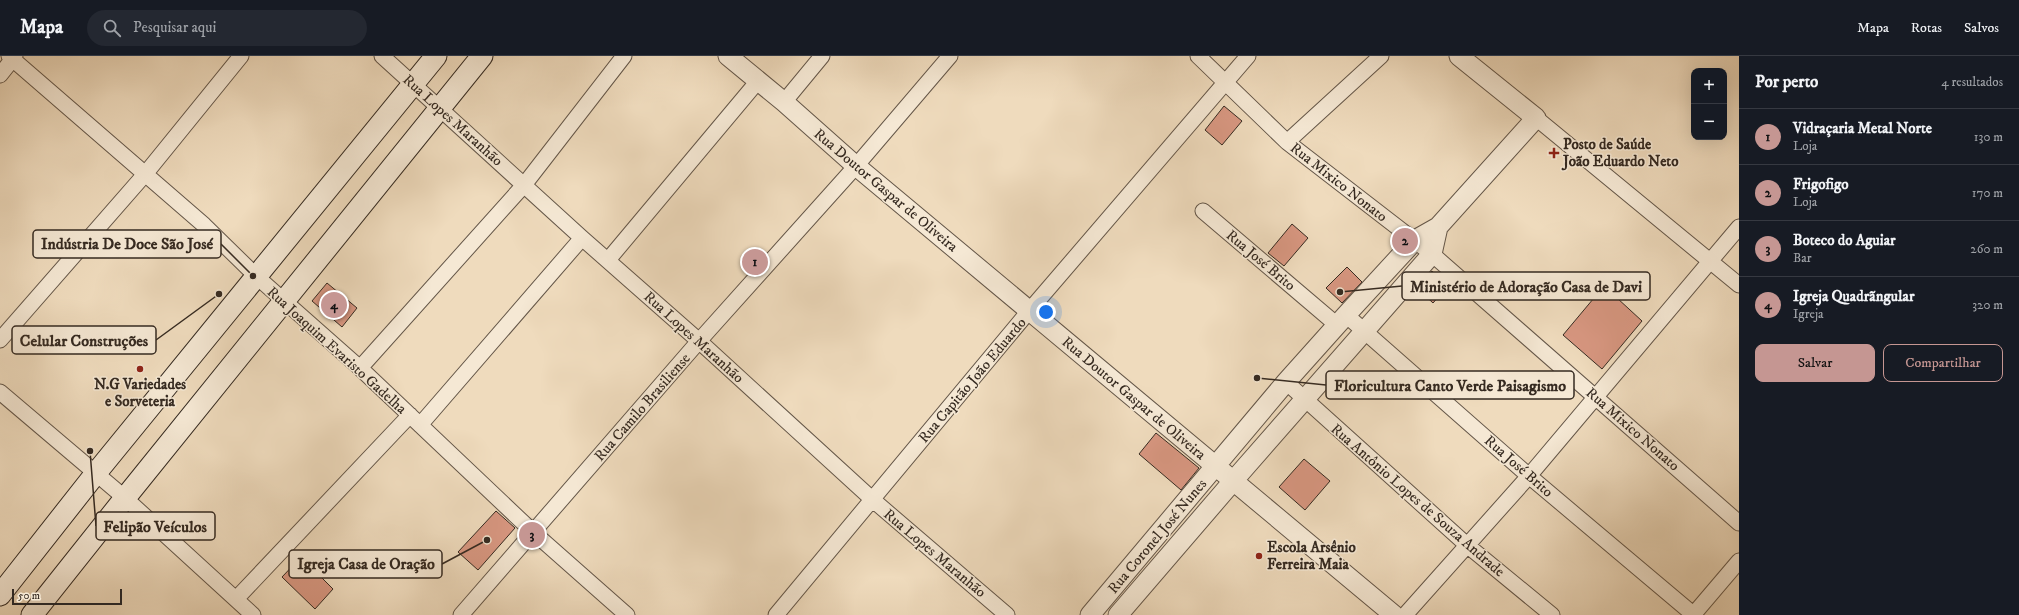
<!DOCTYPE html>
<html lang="pt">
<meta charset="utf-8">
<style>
body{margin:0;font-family:"IM FELL DW Pica",serif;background:#242831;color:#f1f3f6}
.controls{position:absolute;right:12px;top:12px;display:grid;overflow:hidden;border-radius:8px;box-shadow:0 4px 16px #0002}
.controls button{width:36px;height:36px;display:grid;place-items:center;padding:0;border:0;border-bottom:1px solid #363941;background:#171b24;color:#f1f3f6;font:20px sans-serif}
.scale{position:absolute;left:12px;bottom:10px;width:110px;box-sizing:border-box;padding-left:4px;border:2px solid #352a21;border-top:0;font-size:11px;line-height:14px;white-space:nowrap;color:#352a21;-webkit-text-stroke:3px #f5e8d4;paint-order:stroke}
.you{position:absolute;left:1046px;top:256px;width:14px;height:14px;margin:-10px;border:3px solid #fff;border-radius:50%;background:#1a73e8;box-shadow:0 0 0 6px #1a73e833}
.badge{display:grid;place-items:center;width:26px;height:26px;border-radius:50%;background:#c59692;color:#111;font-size:13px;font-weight:700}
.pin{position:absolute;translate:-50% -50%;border:2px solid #fff;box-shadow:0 1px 4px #0006}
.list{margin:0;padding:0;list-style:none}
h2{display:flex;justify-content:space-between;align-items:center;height:52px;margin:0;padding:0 16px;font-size:17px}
h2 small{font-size:13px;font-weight:400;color:#9ea1a6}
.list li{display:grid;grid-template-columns:26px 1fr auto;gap:12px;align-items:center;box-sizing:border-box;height:56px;padding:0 16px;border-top:1px solid #363941}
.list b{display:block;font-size:15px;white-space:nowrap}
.list p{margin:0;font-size:13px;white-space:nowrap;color:#9ea1a6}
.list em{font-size:13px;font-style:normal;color:#9ea1a6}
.actions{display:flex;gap:8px;padding:12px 16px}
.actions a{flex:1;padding:9px 0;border:1px solid #c59692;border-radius:8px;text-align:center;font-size:14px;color:#c59692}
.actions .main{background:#c59692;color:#111}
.icon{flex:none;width:22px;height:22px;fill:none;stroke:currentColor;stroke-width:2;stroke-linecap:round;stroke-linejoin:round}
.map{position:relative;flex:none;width:1739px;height:559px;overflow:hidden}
header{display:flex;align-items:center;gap:24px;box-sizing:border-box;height:56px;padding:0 20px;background:#171b24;border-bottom:1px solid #363941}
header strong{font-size:19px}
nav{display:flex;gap:22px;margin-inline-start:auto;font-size:14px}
.search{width:280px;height:36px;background:#242831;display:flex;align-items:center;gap:10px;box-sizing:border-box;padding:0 14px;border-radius:22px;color:#9ea1a6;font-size:15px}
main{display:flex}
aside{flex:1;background:#171b24}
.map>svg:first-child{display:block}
</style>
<header>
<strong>Mapa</strong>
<div class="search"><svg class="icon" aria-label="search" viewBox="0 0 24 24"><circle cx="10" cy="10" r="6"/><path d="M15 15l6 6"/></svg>Pesquisar aqui</div>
<nav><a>Mapa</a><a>Rotas</a><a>Salvos</a></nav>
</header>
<main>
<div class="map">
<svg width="1739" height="559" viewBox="0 0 1739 559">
<rect width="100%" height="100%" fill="#efdbbd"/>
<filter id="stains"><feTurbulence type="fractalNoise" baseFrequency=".005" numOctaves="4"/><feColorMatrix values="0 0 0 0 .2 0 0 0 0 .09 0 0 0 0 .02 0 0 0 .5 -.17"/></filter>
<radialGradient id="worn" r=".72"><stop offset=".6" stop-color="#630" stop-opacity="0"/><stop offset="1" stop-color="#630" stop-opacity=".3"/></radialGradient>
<!-- building -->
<path fill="#d89781" stroke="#352a21" d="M1224,50L1242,65L1222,89L1205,74Z
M1292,168L1308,182L1284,210L1268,197Z
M1347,211L1362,226L1342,247L1326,232Z
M1432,215L1448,230L1433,247L1417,232Z
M327,227L357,252L342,271L312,245Z
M1604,230L1642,265L1602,313L1563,279Z
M1156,377L1199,412L1181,434L1139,398Z
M1304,403L1330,425L1305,454L1279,431Z
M496,455L515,472L478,514L458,496Z
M301,501L333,533L315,553L282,521Z"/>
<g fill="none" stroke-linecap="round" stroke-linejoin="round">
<!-- minor casing -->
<g stroke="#645648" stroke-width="17">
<path id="minor" d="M9,0L204,169L256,220L360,312L533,476L627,559
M382,0L582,182L699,285L873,444L1007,559
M1198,0L1287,86L1432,198L1739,467
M0,19L15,0
M784,46L822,0
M1536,62L1739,229
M1287,86L1381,0
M1203,155L1337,269
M608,204L758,25
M1346,259L1529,420L1694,559
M0,284L146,117L241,0
M360,312L524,129L624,0
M1286,326L1468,490L1552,559
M0,336L125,442L253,559
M420,369L582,182
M236,543L410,359
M461,559L699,285L856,110L950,0
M776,559L1029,255L1248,0
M1405,559L1529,420L1739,171
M1693,559L1739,505"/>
</g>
<!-- tertiary casing -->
<g stroke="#645648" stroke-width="21">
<path id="tertiary" d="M728,0L784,46L856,110L1394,559
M1090,559L1286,326L1346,259L1415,184L1438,171L1536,62L1459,0
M1118,559L1234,424L1432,198L1438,171"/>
</g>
<!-- secondary casing -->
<g stroke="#352a21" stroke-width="23">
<path id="secondary" d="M0,539L96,417L436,0
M32,559L125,442L482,0"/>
</g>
<!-- minor -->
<use href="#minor" stroke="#f5e8d4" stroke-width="15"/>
<!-- tertiary -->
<use href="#tertiary" stroke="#f5e8d4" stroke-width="19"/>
<!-- secondary -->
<use href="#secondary" stroke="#f5e8d4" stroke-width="21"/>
</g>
<!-- markers -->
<g fill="#8f2418" stroke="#f5e8d4" stroke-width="1.5">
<path d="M1552 91h4v4h4v4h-4v4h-4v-4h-4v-4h4z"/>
<circle cx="140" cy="313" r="4"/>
<circle cx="1259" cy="500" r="4"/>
</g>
<g text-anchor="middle" stroke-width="3" stroke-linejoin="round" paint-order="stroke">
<!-- street labels -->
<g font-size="15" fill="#352a21" stroke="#f5e8d4">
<text transform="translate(453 64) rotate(42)" y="5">Rua Lopes Maranhão</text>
<text transform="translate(1339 126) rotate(38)" y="5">Rua Mixico Nonato</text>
<text transform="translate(886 134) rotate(40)" y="5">Rua Doutor Gaspar de Oliveira</text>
<text transform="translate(1261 204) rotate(40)" y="5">Rua José Brito</text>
<text transform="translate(694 281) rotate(42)" y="5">Rua Lopes Maranhão</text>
<text transform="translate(337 294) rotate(42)" y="5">Rua Joaquim Evaristo Gadelha</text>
<text transform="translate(972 324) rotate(-50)" y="5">Rua Capitão João Eduardo</text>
<text transform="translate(1134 342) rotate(40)" y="5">Rua Doutor Gaspar de Oliveira</text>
<text transform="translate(642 351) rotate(-49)" y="5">Rua Camilo Brasiliense</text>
<text transform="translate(1633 373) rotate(41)" y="5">Rua Mixico Nonato</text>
<text transform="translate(1519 410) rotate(41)" y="5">Rua José Brito</text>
<text transform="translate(1418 444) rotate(41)" y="5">Rua Antônio Lopes de Souza Andrade</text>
<text transform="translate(1157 480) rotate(-50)" y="5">Rua Coronel José Nunes</text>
<text transform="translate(935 497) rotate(40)" y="5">Rua Lopes Maranhão</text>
</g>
<!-- poi labels -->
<g font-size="15" font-weight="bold" fill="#352a21" stroke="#f5e8d4" text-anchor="start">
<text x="1563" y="93">Posto de Saúde<tspan x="1563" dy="17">João Eduardo Neto</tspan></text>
<text x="140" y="333" text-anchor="middle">N.G Variedades<tspan x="140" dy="17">e Sorveteria</tspan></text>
<text x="1267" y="496">Escola Arsênio<tspan x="1267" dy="17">Ferreira Maia</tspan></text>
</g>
</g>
<!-- callouts -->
<path fill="none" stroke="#352a21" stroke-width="1.5" d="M253 220L221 188M1340 236L1402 230M219 238L156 284M1257 322L1326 329M90 395L96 470M487 484L442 508"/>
<g fill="#352a21" stroke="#f5e8d4" stroke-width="1.5">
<circle cx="253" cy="220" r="4"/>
<circle cx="1340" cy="236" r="4"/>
<circle cx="219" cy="238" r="4"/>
<circle cx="1257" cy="322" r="4"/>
<circle cx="90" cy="395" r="4"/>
<circle cx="487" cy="484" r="4"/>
</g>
<g fill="#f5e8d4" stroke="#352a21" stroke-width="1.5">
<rect x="33" y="174" width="188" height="28" rx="4"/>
<rect x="1402" y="216" width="248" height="28" rx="4"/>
<rect x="12" y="270" width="144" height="28" rx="4"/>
<rect x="1326" y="315" width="248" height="28" rx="4"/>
<rect x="96" y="456" width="119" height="28" rx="4"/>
<rect x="289" y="494" width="153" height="28" rx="4"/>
</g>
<g font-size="16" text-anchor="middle" font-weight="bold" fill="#352a21">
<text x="127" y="193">Indústria De Doce São José</text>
<text x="1526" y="236">Ministério de Adoração Casa de Davi</text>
<text x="84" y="290">Celular Construções</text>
<text x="1450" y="335">Floricultura Canto Verde Paisagismo</text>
<text x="155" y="476">Felipão Veículos</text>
<text x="366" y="513">Igreja Casa de Oração</text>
</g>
<rect width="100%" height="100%" filter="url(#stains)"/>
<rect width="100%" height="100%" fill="url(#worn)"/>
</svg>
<div class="controls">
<button>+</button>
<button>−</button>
</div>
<div class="scale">50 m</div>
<div class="you"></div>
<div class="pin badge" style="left:755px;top:206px">1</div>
<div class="pin badge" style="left:1405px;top:185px">2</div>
<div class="pin badge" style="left:532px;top:479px">3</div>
<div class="pin badge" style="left:334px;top:249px">4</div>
</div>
<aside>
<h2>Por perto<small>4 resultados</small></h2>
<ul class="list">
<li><span class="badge">1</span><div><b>Vidraçaria Metal Norte</b><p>Loja</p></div><em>130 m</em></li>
<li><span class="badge">2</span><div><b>Frigofigo</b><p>Loja</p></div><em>170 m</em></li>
<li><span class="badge">3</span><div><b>Boteco do Aguiar</b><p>Bar</p></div><em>260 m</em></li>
<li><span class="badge">4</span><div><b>Igreja Quadrãngular</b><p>Igreja</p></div><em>320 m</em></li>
</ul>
<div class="actions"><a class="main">Salvar</a><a>Compartilhar</a></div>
</aside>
</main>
